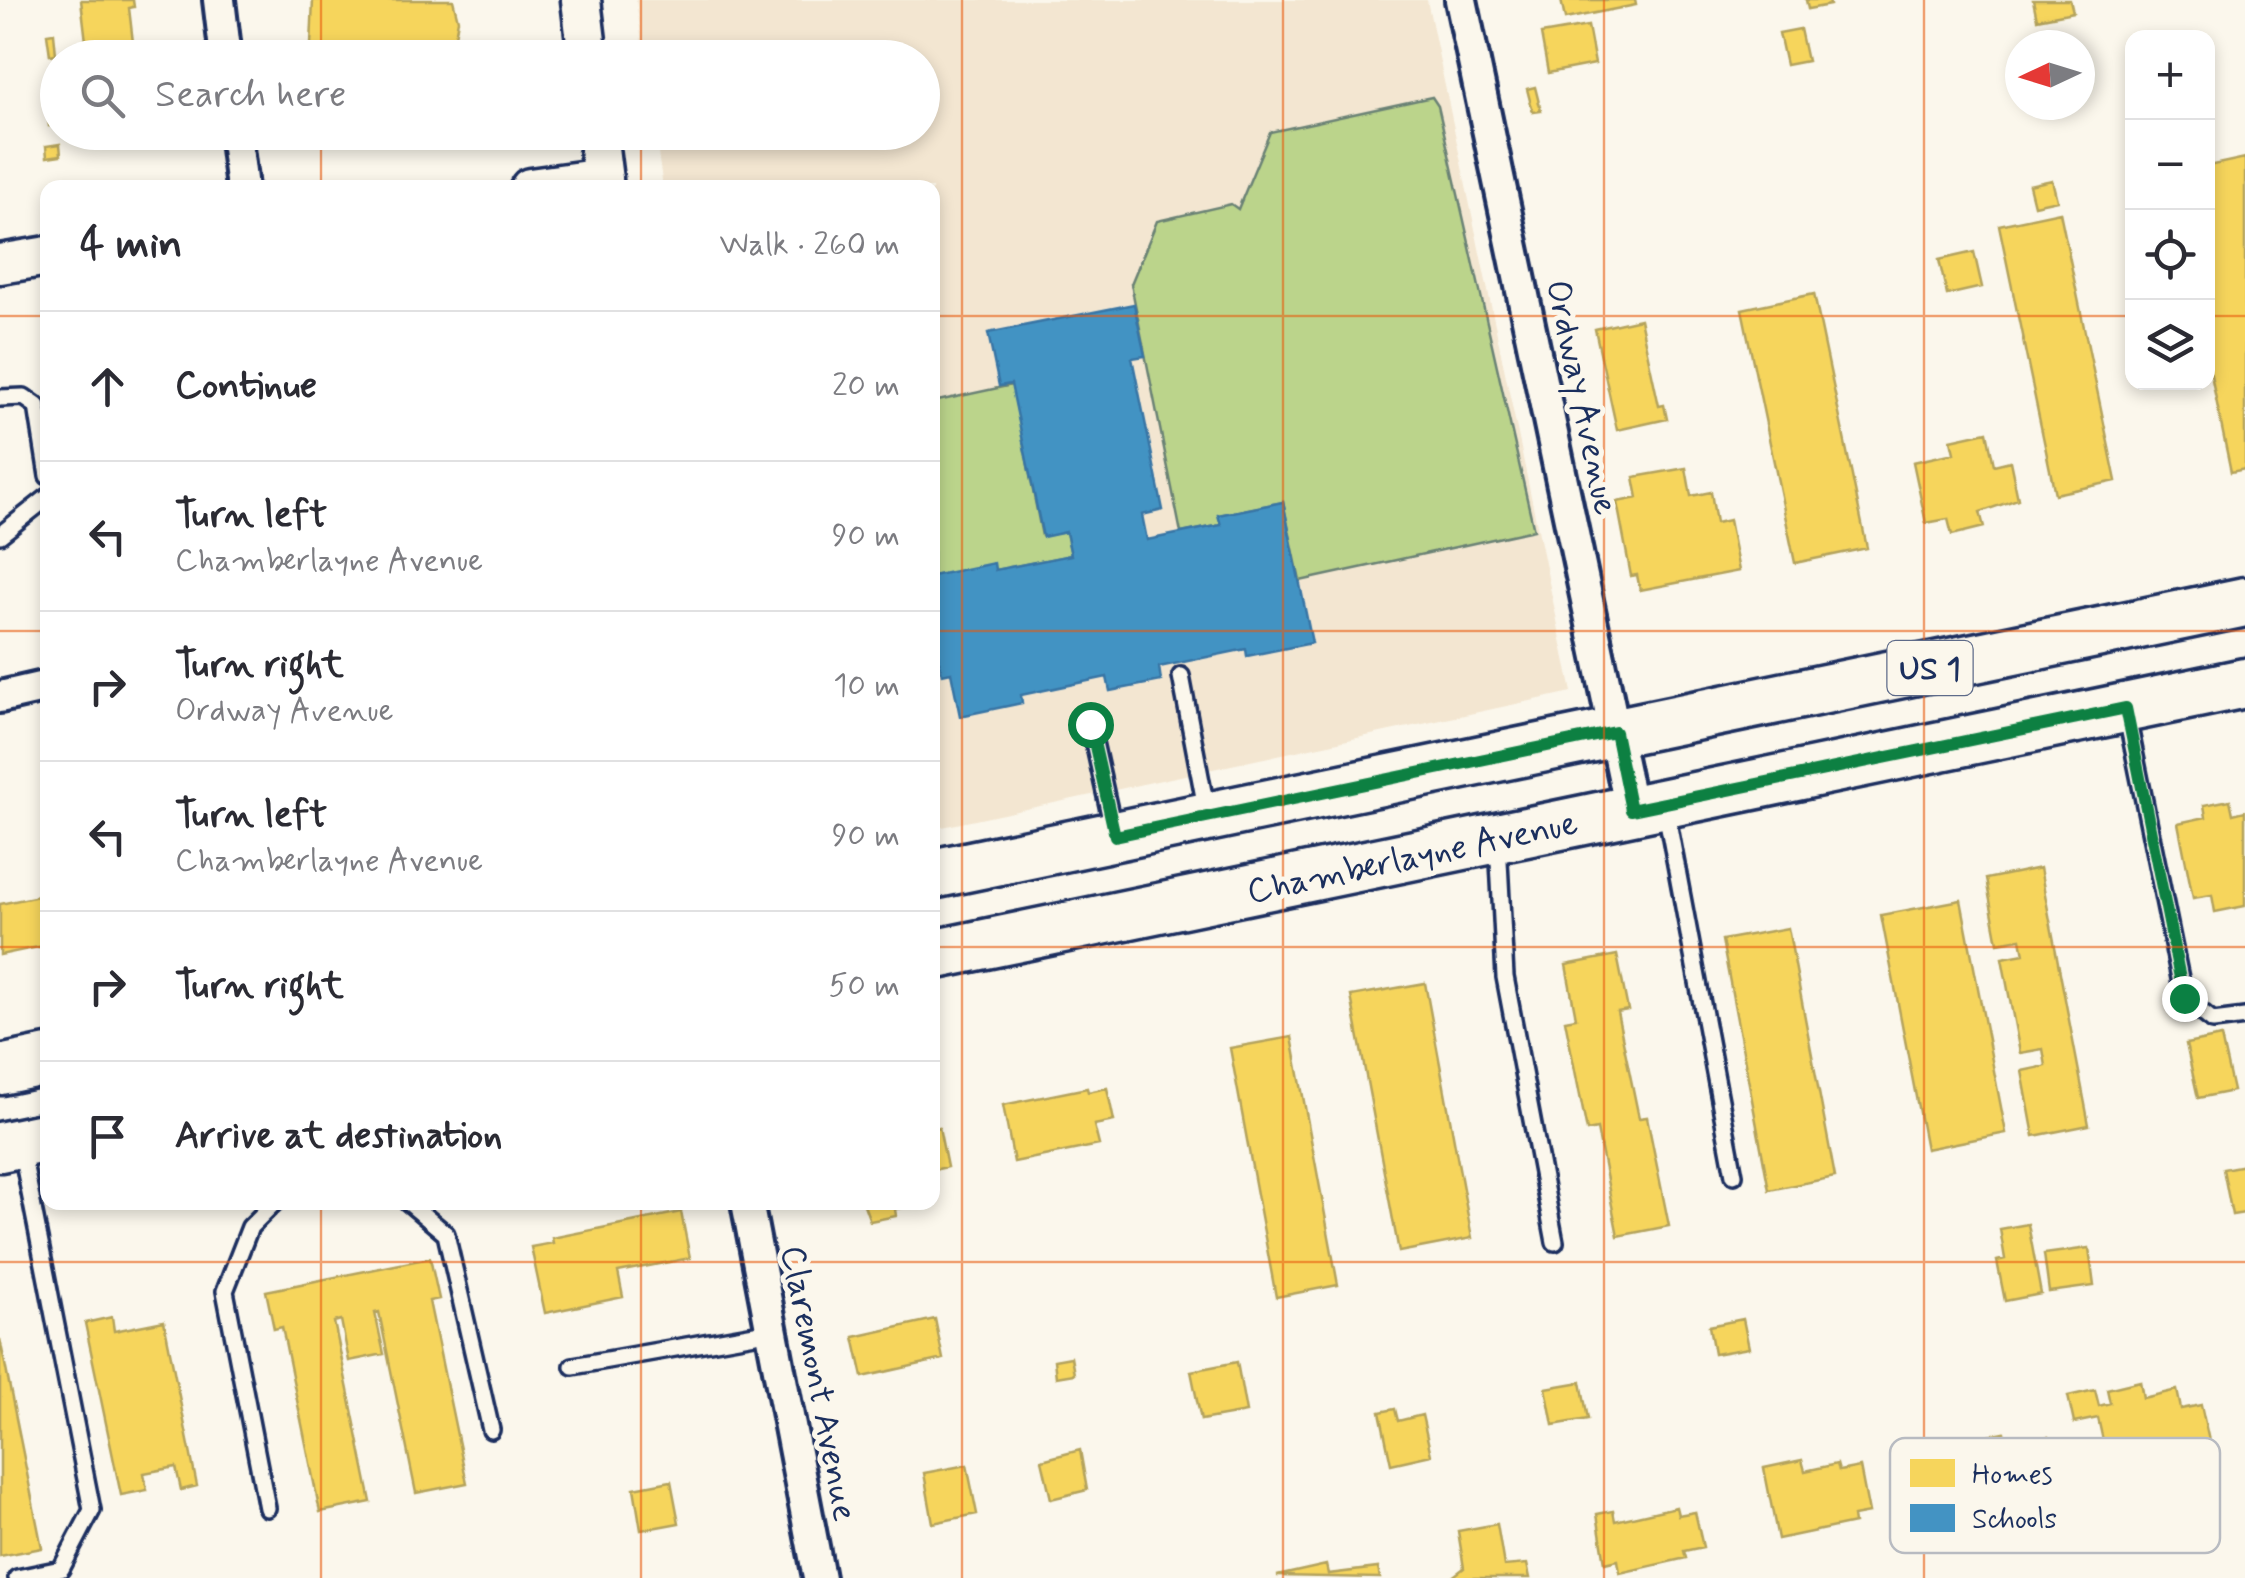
<!DOCTYPE html>
<meta charset="utf-8">
<style>
body{margin:0;font-family:Mynerve,sans-serif;background:#f2f2f3;color:#2b2b33}
.controls{position:absolute;right:30px;top:30px;display:grid;overflow:hidden;border-radius:20px;box-shadow:0 5px 15px #0003}
.controls button{width:90px;height:90px;display:grid;place-items:center;padding:0;border:0;border-bottom:2px solid #e1e1e2;background:#fff;color:#2b2b33;font:50px sans-serif}
.compass{position:absolute;left:2005px;top:30px;width:90px;height:90px;border-radius:50%;background:#fff;box-shadow:0 5px 15px #0003;rotate:266deg}
.stop{position:absolute;width:30px;height:30px;margin:-22px;border:8px solid #0b8043;border-radius:50%;background:#fff}
.stop.end{background:#0b8043;border-color:#fff;box-shadow:0 2px 10px #0008}
.list{margin:0;padding:0;list-style:none}
h2{display:flex;justify-content:space-between;align-items:center;height:130px;margin:0;padding:0 40px;font-size:42px}
h2 small{font-size:32px;font-weight:400;color:#7c7c81}
.list li{display:grid;grid-template-columns:65px 1fr auto;gap:30px;align-items:center;box-sizing:border-box;height:150px;padding:0 40px;border-top:2px solid #e1e1e2}
.list b{display:block;font-size:38px;white-space:nowrap}
.list p{margin:0;font-size:32px;white-space:nowrap;color:#7c7c81}
.list em{font-size:32px;font-style:normal;color:#7c7c81}
.icon{flex:none;width:55px;height:55px;fill:none;stroke:currentColor;stroke-width:2;stroke-linecap:round;stroke-linejoin:round}
.map{position:relative;flex:none;width:2245px;height:1578px;overflow:hidden}
.search{position:absolute;background:#fff;box-shadow:0 5px 15px #0003;left:40px;top:40px;width:900px;height:110px;display:flex;align-items:center;gap:25px;box-sizing:border-box;padding:0 35px;border-radius:55px;color:#7c7c81;font-size:38px}
.panel{position:absolute;background:#fff;box-shadow:0 5px 15px #0003;left:40px;top:180px;width:900px;height:1030px;border-radius:20px}
.map>svg:first-child{display:block}
</style>
<div class="map">
<svg width="2245" height="1578" viewBox="0 0 2245 1578">
<rect width="100%" height="100%" fill="#fbf7ec"/>
<filter id="ink" filterUnits="userSpaceOnUse"><feTurbulence type="fractalNoise" baseFrequency=".01" numOctaves="2"/><feDisplacementMap in="SourceGraphic" scale="20" xChannelSelector="R" yChannelSelector="G"/><feConvolveMatrix kernelMatrix="1 2 1 2 8 2 1 2 1" color-interpolation-filters="sRGB"/></filter>
<g filter="url(#ink)">
<!-- built -->
<path fill="#f3e6d1" d="M636,0H1427L1572,692L933,829L932,188L663,187L655,133L922,132V58L644,57Z"/>
<!-- green -->
<path fill="#bbd48b" stroke="#6b8274" stroke-width="2.5" d="M1432,97L1438,106L1534,530L1300,581L1283,502L1219,515L1221,525L1181,533L1131,284L1157,221L1231,204L1238,209L1270,132Z
M1012,385L1042,536L1066,532L1071,555L995,570L933,576V402Z"/>
<!-- homes -->
<path fill="#f6d55c" stroke="#b4a35d" stroke-width="2.5" d="M81,0H133L134,7L129,8L134,51L142,50L143,58H88Z
M453,0L458,20L451,58H316L311,45L313,0Z
M1561,0H1635L1636,5L1565,19Z
M1806,0H1829L1830,5L1808,9Z
M2033,0H2070L2073,12L2037,19Z
M1588,26L1595,64L1548,73L1541,34Z
M1800,29L1807,61L1786,65L1779,33Z
M54,33L56,54L50,55L47,34Z
M1535,87L1541,111L1533,112L1527,89Z
M54,103L56,125L49,126L47,104Z
M88,132H140V137L90,143Z
M60,144L61,155L47,157L46,146Z
M2245,158V469L2231,472L2208,360V166Z
M2052,180L2057,200L2034,205L2029,185Z
M2060,212L2116,481L2055,494L1999,225Z
M1974,252L1982,287L1947,295L1939,260Z
M1814,294L1867,548L1795,563L1742,309Z
M1640,319L1659,406L1664,405L1667,419L1617,430L1595,329Z
M1987,432L1994,465L2010,461L2018,499L1980,512L1984,527L1952,535L1948,519L1926,523L1913,462L1954,453L1951,440Z
M1686,468L1691,496L1711,492L1716,523L1729,520L1739,571L1640,590L1637,575L1631,576L1617,502L1638,498L1634,477Z
M2230,800L2233,814L2245,811V906L2215,912L2212,895L2193,898L2178,823L2206,817L2204,805Z
M2040,868L2089,1125L2034,1136L2022,1071L2046,1066L2043,1049L2020,1053L2002,958L2024,954L2021,939L1998,943L1986,879Z
M48,894V945L0,955V904Z
M1961,900L2006,1133L1926,1149L1881,915Z
M1788,928L1835,1177L1769,1190L1722,940Z
M1617,955L1628,1010L1617,1012L1639,1118L1647,1117L1669,1226L1618,1236L1597,1129L1587,1131L1565,1020L1576,1018L1566,965Z
M1425,983L1472,1238L1399,1252L1351,996Z
M1292,1037L1338,1285L1276,1297L1230,1048Z
M2221,1037L2233,1091L2198,1098L2186,1044Z
M1087,1088L1088,1092L1107,1088L1114,1121L1094,1125L1099,1145L1014,1162L1003,1105Z
M939,1127L947,1167L933,1170L932,1185V1128Z
M2245,1165V1213L2232,1215L2223,1169Z
M863,1202H901L902,1208L895,1209L896,1216L870,1221Z
M681,1212L690,1258L618,1272L623,1297L545,1313L531,1247L553,1243L552,1238Z
M2028,1224L2041,1294L2005,1301L1997,1261L2005,1259L2000,1229Z
M2089,1248L2094,1286L2049,1292L2044,1254Z
M430,1258L439,1299L429,1301L467,1483L416,1493L379,1312L375,1313L384,1354L349,1361L341,1320L334,1322L371,1502L320,1512L282,1327L274,1329L266,1291Z
M112,1317L114,1331L164,1321L197,1486L181,1490L176,1467L144,1473L147,1490L121,1495L85,1323Z
M935,1319L943,1359L863,1377L854,1337Z
M1743,1319L1749,1348L1714,1354L1709,1326Z
M0,1339L42,1548L0,1556Z
M1071,1357L1074,1374L1056,1377L1054,1360Z
M1237,1362L1246,1412L1201,1420L1191,1371Z
M2140,1381L2143,1398L2177,1390L2181,1409L2201,1405L2211,1450L2163,1461L2165,1469L2142,1475L2139,1466L2110,1472L2098,1418L2074,1423L2068,1396L2095,1390L2099,1406L2110,1403L2107,1389Z
M1581,1382L1588,1419L1553,1425L1546,1388Z
M1395,1409L1398,1421L1422,1415L1431,1455L1391,1464L1380,1412Z
M2004,1432L2006,1443L2048,1437L2058,1485L2016,1494L2017,1501L1987,1508L1985,1500L1960,1505L1949,1454L1972,1449L1970,1439Z
M1080,1450L1087,1490L1051,1499L1042,1460Z
M1802,1460L1805,1471L1837,1464L1839,1471L1860,1467L1869,1513L1853,1516L1854,1523L1778,1539L1764,1468Z
M967,1465L977,1514L933,1523L924,1473Z
M671,1481L679,1523L641,1530L634,1488Z
M1676,1507L1678,1515L1695,1512L1703,1547L1684,1551L1686,1558L1620,1573L1618,1560L1605,1563L1597,1514L1613,1511L1615,1521Z
M1497,1524L1504,1566L1527,1564L1530,1578H1451L1464,1568L1458,1531Z
M1326,1565L1328,1574L1378,1568L1380,1578L1277,1576Z"/>
<!-- schools -->
<path fill="#4393c3" stroke="#3775a5" stroke-width="2.5" d="M1134,304L1145,356L1132,358L1163,510L1142,515L1147,540L1221,525L1218,515L1283,502L1312,643L1247,656L1246,649L1159,667L1161,681L1110,691L1107,677L1021,695L1022,703L960,716L951,672L942,674L932,628V621L938,620L932,576L994,563L995,570L1071,555L1066,532L1043,537L1011,384L999,386L988,333Z"/>
<g fill="none" stroke-linecap="round" stroke-linejoin="round">
<!-- service casing -->
<g stroke="#1b2f5e" stroke-width="22">
<path id="service" d="M0,398L24,397L37,406L48,476
M0,535L48,497
M1181,676L1207,813
M2126,712L2184,998L2213,1021L2245,1017
M1090,724L1114,833
M1666,811L1734,1175
M1498,842L1505,977L1555,1242
M408,1202L446,1234L491,1430
M573,1366L772,1331
M267,1508L225,1291L250,1227L275,1202
M17,1578L61,1569L92,1510L21,1147"/>
</g>
<!-- minor casing -->
<g stroke="#1b2f5e" stroke-width="38">
<path id="minor" d="M219,0L226,58
M1461,0L1631,810
M235,132L242,188
M0,697L48,686
M747,1202L819,1578"/>
</g>
<!-- tertiary casing -->
<g stroke="#1b2f5e" stroke-width="45">
<path id="tertiary" d="M581,0L588,58
M597,132L604,188
M530,188L603,178
M0,264L48,256"/>
</g>
<!-- primary casing -->
<g stroke="#1b2f5e" stroke-width="55">
<path id="primary" d="M932,874L2245,602
M932,955L2245,683
M0,1070L48,1060
M0,1147L48,1137"/>
</g>
<!-- service -->
<use href="#service" stroke="#fbf7ec" stroke-width="15"/>
<!-- minor -->
<use href="#minor" stroke="#fbf7ec" stroke-width="30"/>
<!-- tertiary -->
<use href="#tertiary" stroke="#fbf7ec" stroke-width="38"/>
<!-- primary -->
<use href="#primary" stroke="#fbf7ec" stroke-width="48"/>
</g>
</g>
<g fill="none" stroke-linecap="round" stroke-linejoin="round" filter="url(#ink)">
<!-- route -->
<path stroke="#0b8043" stroke-width="12" d="M1090,724L1115,836L1615,732L1631,810L2126,708L2184,998"/>
</g>
<!-- grid -->
<path fill="none" stroke="#e8590c" stroke-width="2.5" stroke-opacity="0.55" d="M321,0V58M641,0V58M962,0V1578M1283,0V1578M1604,0V1578M1924,0V1578M321,132V188M641,132V188M0,316H48M932,316H2132M2208,316H2245M0,631H48M932,631H2245M0,947H48M932,947H2245M321,1202V1578M641,1202V1578M0,1262H2245"/>
<g text-anchor="middle" stroke-width="10" stroke-linejoin="round" paint-order="stroke">
<!-- shield labels -->
<rect fill="#fbf7ec" stroke="#5e6b89" stroke-width="2.5" x="1887.5" y="641" width="85" height="54" rx="8"/>
<g font-size="32" font-weight="bold" fill="#1b2f5e">
<text x="1930" y="679">US 1</text>
</g>
<!-- street labels -->
<g font-size="35" fill="#1b2f5e" stroke="#fbf7ec">
<text transform="translate(1583 397) rotate(78)" y="12">Ordway Avenue</text>
<text transform="translate(1412 856) rotate(-12)" y="12">Chamberlayne Avenue</text>
<text transform="translate(820 1383) rotate(79)" y="12">Claremont Avenue</text>
</g>
</g>
<!-- legend -->
<rect x="1890" y="1438" width="330" height="115" rx="15" fill="#fbf7ec" stroke="#b8bbc1" stroke-width="2.5"/>
<rect x="1910" y="1459" width="45" height="28" fill="#f6d55c"/>
<rect x="1910" y="1504" width="45" height="28" fill="#4393c3"/>
<g font-size="28" fill="#1b2f5e">
<text x="1972" y="1483">Homes</text>
<text x="1972" y="1528">Schools</text>
</g>
</svg>
<div class="controls">
<button>+</button>
<button>−</button>
<button><svg class="icon" aria-label="locate" viewBox="0 0 24 24"><circle cx="12" cy="12" r="6"/><path d="M12 2v4M12 18v4M2 12h4M18 12h4"/></svg></button>
<button><svg class="icon" aria-label="layers" viewBox="0 0 24 24"><path d="M12 4l9 5-9 5-9-5zM3 14l9 5 9-5"/></svg></button>
</div>
<svg class="compass" viewBox="-18 -18 36 36"><path d="M0-13l5 13h-10z" fill="#e53935"/><path d="M0 13l5-13h-10z" fill="#7c7c81"/></svg>
<div class="stop" style="left:1090px;top:724px"></div>
<div class="stop end" style="left:2184px;top:998px"></div>
<div class="search"><svg class="icon" aria-label="search" viewBox="0 0 24 24"><circle cx="10" cy="10" r="6"/><path d="M15 15l6 6"/></svg>Search here</div>
<section class="panel">
<h2>4 min<small>Walk · 260 m</small></h2>
<ul class="list">
<li><svg class="icon" aria-label="ahead" viewBox="0 0 24 24"><path d="M12 20V5M6 11l6-6 6 6"/></svg><div><b>Continue</b></div><em>20 m</em></li>
<li><svg class="icon" aria-label="left" viewBox="0 0 24 24"><path d="M17 20v-9H6M10 6l-5 5 5 5"/></svg><div><b>Turn left</b><p>Chamberlayne Avenue</p></div><em>90 m</em></li>
<li><svg class="icon" aria-label="right" viewBox="0 0 24 24"><path d="M7 20v-9h11M14 6l5 5-5 5"/></svg><div><b>Turn right</b><p>Ordway Avenue</p></div><em>10 m</em></li>
<li><svg class="icon" aria-label="left" viewBox="0 0 24 24"><path d="M17 20v-9H6M10 6l-5 5 5 5"/></svg><div><b>Turn left</b><p>Chamberlayne Avenue</p></div><em>90 m</em></li>
<li><svg class="icon" aria-label="right" viewBox="0 0 24 24"><path d="M7 20v-9h11M14 6l5 5-5 5"/></svg><div><b>Turn right</b></div><em>50 m</em></li>
<li><svg class="icon" aria-label="arrive" viewBox="0 0 24 24"><path d="M6 21V4h12l-3 4 3 4H6"/></svg><div><b>Arrive at destination</b></div></li>
</ul>
</section>
</div>
